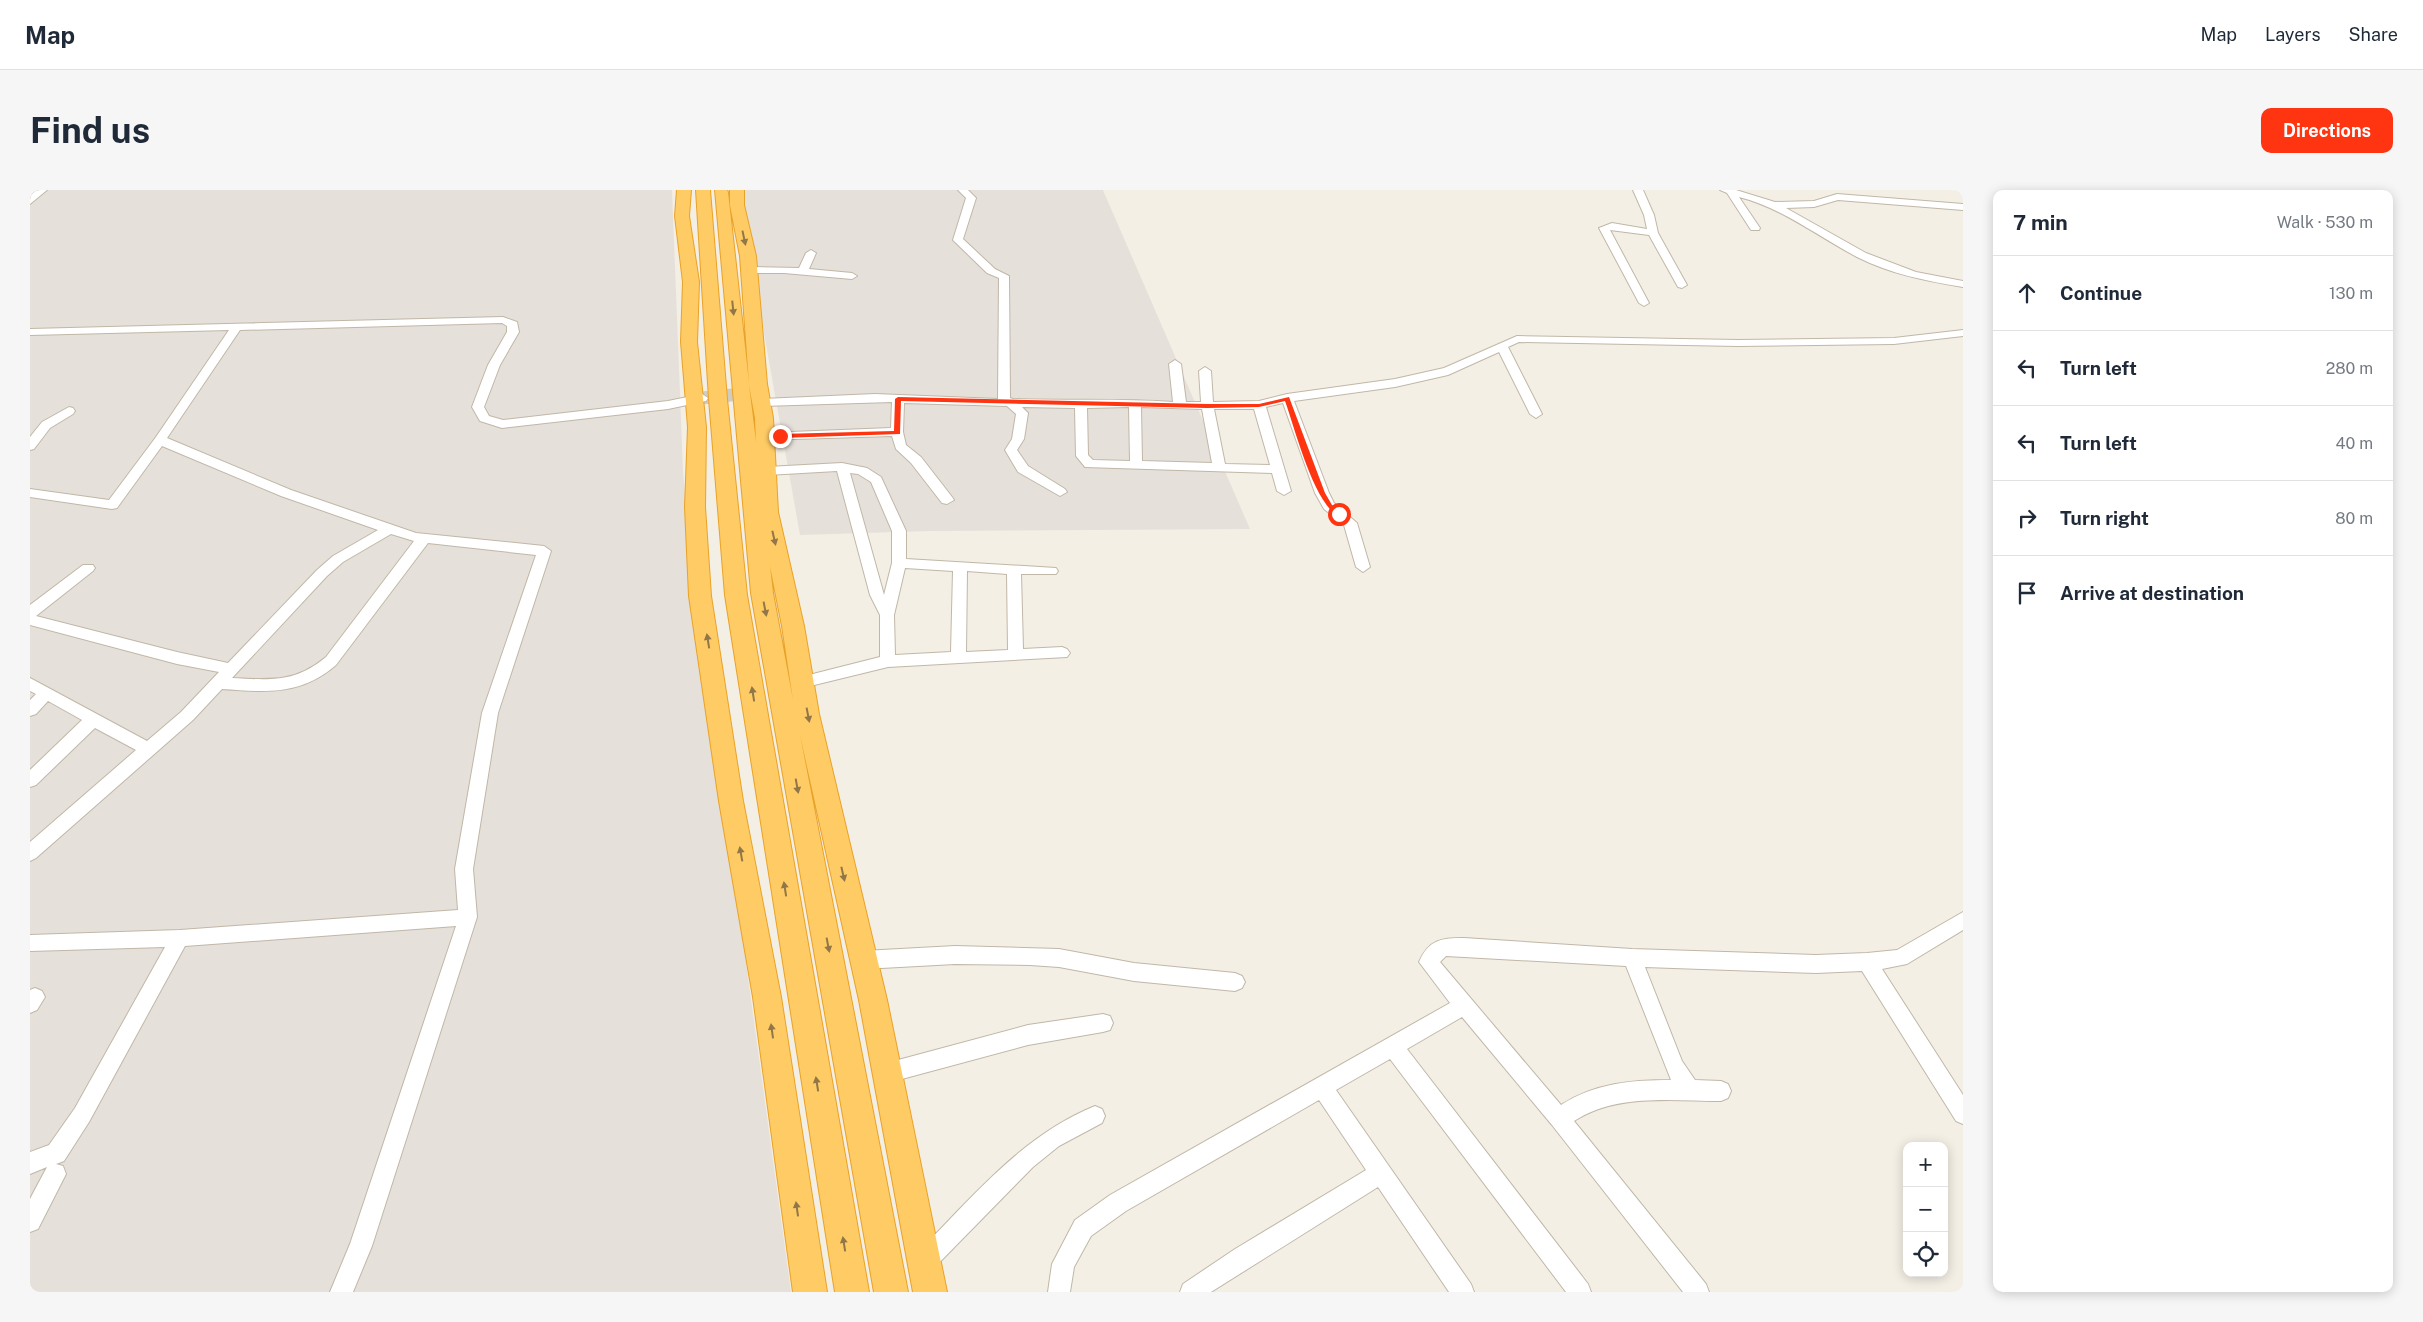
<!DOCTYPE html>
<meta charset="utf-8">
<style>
body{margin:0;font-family:"Public Sans",sans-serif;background:#f6f6f7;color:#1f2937}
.controls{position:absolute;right:15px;bottom:15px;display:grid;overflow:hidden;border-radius:10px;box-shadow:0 2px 12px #0003}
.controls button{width:45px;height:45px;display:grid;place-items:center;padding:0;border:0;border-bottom:1px solid #e0e1e3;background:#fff;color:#1f2937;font:25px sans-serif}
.stop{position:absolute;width:15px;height:15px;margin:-11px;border:4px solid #ff3411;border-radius:50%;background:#fff}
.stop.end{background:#ff3411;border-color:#fff;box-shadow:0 1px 5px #0008}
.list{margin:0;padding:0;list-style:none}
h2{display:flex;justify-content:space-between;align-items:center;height:65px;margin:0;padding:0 20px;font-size:21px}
h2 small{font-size:16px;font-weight:400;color:#747a83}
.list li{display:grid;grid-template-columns:32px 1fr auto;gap:15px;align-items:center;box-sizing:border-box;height:75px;padding:0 20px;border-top:1px solid #e0e1e3}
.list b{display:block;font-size:19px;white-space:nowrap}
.list em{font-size:16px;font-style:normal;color:#747a83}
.icon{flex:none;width:28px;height:28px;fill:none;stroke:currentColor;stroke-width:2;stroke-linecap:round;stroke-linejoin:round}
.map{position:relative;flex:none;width:1933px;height:1102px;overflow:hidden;border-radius:10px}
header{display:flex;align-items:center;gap:30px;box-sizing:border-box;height:70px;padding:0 25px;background:#fff;border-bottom:1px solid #e0e1e3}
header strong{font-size:24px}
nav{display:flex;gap:28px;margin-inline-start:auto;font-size:18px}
.intro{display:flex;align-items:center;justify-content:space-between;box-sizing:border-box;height:120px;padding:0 30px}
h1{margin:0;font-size:35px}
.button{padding:12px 22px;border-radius:10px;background:#ff3411;color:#fff;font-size:18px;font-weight:700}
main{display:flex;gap:30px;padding:0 30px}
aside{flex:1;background:#fff;border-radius:10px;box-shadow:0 2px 12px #0003}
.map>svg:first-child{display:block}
</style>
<header>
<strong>Map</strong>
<nav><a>Map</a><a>Layers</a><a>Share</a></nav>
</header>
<div class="intro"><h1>Find us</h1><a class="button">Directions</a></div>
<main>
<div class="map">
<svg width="1933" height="1102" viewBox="0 0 1933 1102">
<rect width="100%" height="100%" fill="#f4efe5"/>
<!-- industrial -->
<path fill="#e6e0da" d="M0,0H642L653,280L658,348L761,1102H0Z
M713,0H1073L1220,339L900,341L770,345L713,26Z"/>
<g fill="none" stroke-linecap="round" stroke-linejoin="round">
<!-- minor-tunnel -->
<path stroke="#d1ccc2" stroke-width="13" stroke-dasharray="13 7" stroke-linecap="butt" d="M672,208L721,203"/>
<!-- minor casing -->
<g stroke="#c0b7a7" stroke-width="2">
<path id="minor" d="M6,0H17L0,14V6Z
M928,0H938L946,8L933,49L965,79L979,86L980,208L983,209C1036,211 1090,208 1143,212L1139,174L1145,170L1151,174L1156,212H1171L1169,181L1175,177L1181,181L1183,212L1229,211L1257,204L1365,189L1414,178L1487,146L1708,150L1864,148L1933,140V146L1864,154L1708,156L1489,152L1478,157L1512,224L1506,228L1500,224L1469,162L1418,185L1365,197L1264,211L1299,303L1304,313L1327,333L1340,377L1333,382L1326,377L1314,335L1294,319L1285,303L1253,213L1236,217L1261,301L1254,305L1247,301L1242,283L1055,277L1046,266L1045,218L992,217L998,223L994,249L987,260L998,276L1035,299L1037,302L1030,306L988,282L975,260L982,249L986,224L977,216L874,213L873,242L876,255L891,267L922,307L924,310L917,314L912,313L881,273L866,259L862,246L732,250L730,247L736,243L861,238L862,212L728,216L726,213L728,210L732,209L845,204L968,209L969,88L957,83L923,50L936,8ZM1099,217L1100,271L1063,270L1058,265L1057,218ZM1111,217L1172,219L1182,273L1112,271ZM1184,219H1224L1240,275L1195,274Z
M1603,0H1613L1624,25L1628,43L1657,95L1652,98L1648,97L1619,45L1580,40L1619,113L1614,116L1609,113L1569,38L1582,33L1617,39L1614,25Z
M1690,0H1706L1745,12L1784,11L1807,4L1933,14V20L1808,10L1784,17L1756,18L1836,63L1886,82L1933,91V97C1896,91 1861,84 1827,67C1787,46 1752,18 1709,7L1730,38L1729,40H1721L1697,3Z
M781,60L786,63L779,79L822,83L827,86L822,89L754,83H719L714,80L719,77L769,78L776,63Z
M473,127L487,132L489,142L470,175L454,217L459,226L473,230L638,211L672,204L678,208L676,211L638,219L472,238L450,231L442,217L458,175L477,142V136L472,133L210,140L137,248L261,300L386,343L514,356L521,361L468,523L443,679L447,727L342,1056L323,1102H300L320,1054L426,736L155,756L59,932L34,971L26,974L33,976L36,984L8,1039L0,1042V1009L17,977L0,984V962L19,955L45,918L135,757L0,761V745L150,740L428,720L425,679L452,523L506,365L398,353L306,475C270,506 236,502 192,499L163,530L6,668L0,671V652L106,560L65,538L6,595L0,597V580L52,530L18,511L6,524L0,526V510L6,504L0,501V488L117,551L151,522L189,482L147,474L0,435V415L53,375H63L65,378L63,381L6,426L147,462L198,473L287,380L303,366L348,340L251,306L132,256L87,318L82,319L0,307V299L79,310L126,247L199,140L0,145V139ZM361,344L384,351L296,467C265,493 240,490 202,488L297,386L313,372Z
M39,217L43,218L45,221L43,224L20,238L4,259L0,260V247L12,232Z
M812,273L837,278L851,287L876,341V369L1026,378L1028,381L1026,384H991L993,459L1032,457L1037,459L1040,463L1037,467L858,477L772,498L767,496L764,492L767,488L850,467V425L840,405L807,281L737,285L731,281L737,277ZM820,283L828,284L841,292L862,341V373L854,405ZM875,378L923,381L921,462L865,465L864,425ZM937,381L977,384L978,460L936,462Z
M1933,722V740L1877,774L1852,779L1933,905V934L1926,931L1832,781L1786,783L1615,777L1652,871L1665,890L1691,891L1698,894L1701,901L1698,908L1691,911C1642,911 1587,903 1544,931L1676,1094L1679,1102H1653L1522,935L1432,827L1377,859L1558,1094L1561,1102H1536L1360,869L1306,900L1441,1094L1444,1102H1419L1348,997L1181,1102H1150L1153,1094L1205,1059L1336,980L1289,910L1096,1021L1061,1046L1044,1077L1040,1102H1018L1022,1074L1045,1030L1080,1005L1420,813L1389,772C1399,749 1412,748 1434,748L1602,759L1786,765L1837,763L1867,760ZM1416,766L1596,776L1641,890C1602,890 1565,893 1531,915L1410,772Z
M925,756L1029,759L1104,773L1205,783L1212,786L1215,792L1212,798L1205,801L1104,791L1029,777L1000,775L925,774L833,779L826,776L824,770L826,764L833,761Z
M5,798L12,801L15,807L7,820L0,823V800Z
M1073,824L1080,826L1083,833L1080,840L1073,842L998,855L857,893L850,890L847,883L850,876L857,873L998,835Z
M1065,916L1072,919L1075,926L1072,933L1029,956L1003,977L902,1080L894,1083L886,1080L883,1072L886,1064C941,1009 991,946 1065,916Z"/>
</g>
<!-- highway casing -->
<g stroke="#e9a229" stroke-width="2">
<path id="highway" d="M647,0H661L659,26L669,92L667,152L676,237L675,317L681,406L713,611L751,807L797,1102H763L723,807L689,611L659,406L655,317L658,237L651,152L653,92L645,26Z
M666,0H680L697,209L717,405L839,1102H805L695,405L679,209Z
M685,0H697L698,2L719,193L710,66L700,15V0H714V15L726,66L737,194L743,228L748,322L774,436L789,524L857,810L917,1102H883L829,810L770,545L878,1102H844L721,403ZM719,195L725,228L726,252ZM740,376L752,436L763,510L743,403Z"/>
</g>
<!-- minor -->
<use href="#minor" fill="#fff" fill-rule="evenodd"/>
<!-- highway -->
<use href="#highway" fill="#ffcb65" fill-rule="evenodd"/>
</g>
<!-- one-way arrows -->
<defs><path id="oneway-solid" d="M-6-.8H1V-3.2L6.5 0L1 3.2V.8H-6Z" transform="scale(1.25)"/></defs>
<g fill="#917748">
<use href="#oneway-solid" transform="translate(714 48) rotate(78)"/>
<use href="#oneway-solid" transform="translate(703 118) rotate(84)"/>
<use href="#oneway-solid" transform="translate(744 348) rotate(77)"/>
<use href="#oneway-solid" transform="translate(735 419) rotate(79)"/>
<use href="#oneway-solid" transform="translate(678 451) rotate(-99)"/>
<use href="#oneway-solid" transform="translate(723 504) rotate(-99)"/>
<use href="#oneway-solid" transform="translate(778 525) rotate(79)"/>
<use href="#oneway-solid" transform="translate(767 596) rotate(80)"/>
<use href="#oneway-solid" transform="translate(711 664) rotate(-100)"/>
<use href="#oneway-solid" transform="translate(813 684) rotate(77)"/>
<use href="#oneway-solid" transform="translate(755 699) rotate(-99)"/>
<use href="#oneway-solid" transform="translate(798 755) rotate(79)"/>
<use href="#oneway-solid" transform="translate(742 841) rotate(-98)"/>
<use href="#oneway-solid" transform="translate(787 894) rotate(-99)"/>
<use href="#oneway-solid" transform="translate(767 1019) rotate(-98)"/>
<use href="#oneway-solid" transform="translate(814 1054) rotate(-99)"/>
</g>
<!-- route -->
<path fill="#ff3411" d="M868,207L1177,214H1229L1259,207L1295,303L1302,315L1313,324L1307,326C1282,307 1266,242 1255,211L1229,217L1177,218L871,211L870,244L750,248L746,246L750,244L864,241L865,209Z"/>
</svg>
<div class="controls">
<button>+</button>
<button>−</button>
<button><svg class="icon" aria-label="locate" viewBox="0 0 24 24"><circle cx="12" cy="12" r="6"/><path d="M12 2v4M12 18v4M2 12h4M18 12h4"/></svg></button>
</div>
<div class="stop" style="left:1309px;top:324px"></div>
<div class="stop end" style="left:750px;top:246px"></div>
</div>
<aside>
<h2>7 min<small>Walk · 530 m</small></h2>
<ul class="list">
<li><svg class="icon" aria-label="ahead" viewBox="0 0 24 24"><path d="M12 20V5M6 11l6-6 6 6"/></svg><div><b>Continue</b></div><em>130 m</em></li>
<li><svg class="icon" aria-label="left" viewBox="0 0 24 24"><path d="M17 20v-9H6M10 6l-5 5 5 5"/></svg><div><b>Turn left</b></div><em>280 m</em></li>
<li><svg class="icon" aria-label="left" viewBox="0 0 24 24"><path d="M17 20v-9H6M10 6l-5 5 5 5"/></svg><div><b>Turn left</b></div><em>40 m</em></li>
<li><svg class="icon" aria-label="right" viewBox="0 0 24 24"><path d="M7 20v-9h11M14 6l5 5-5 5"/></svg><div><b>Turn right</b></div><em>80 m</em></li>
<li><svg class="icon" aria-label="arrive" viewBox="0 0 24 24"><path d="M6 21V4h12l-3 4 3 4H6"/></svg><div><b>Arrive at destination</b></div></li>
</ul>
</aside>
</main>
